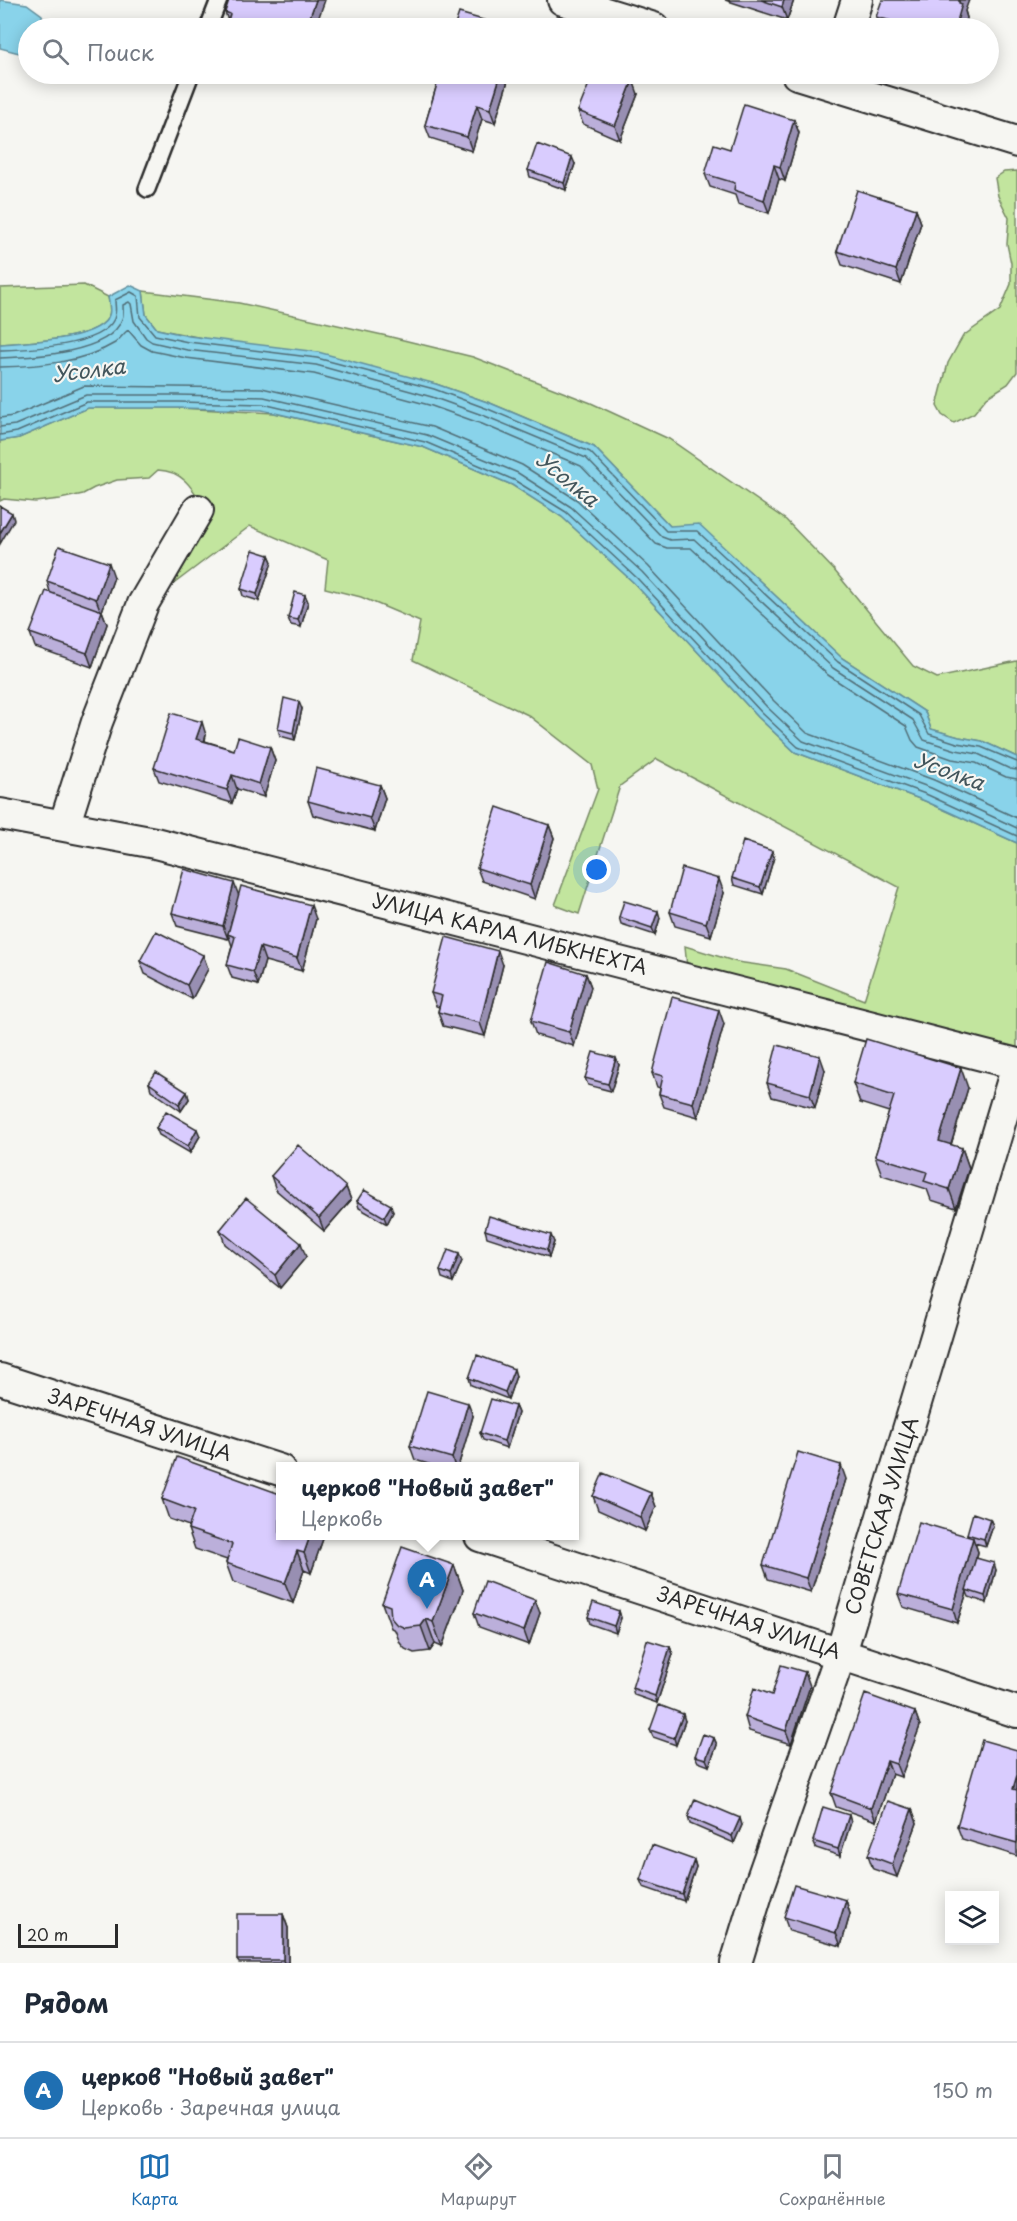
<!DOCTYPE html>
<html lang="ru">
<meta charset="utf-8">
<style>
body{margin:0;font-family:"Playpen Sans",sans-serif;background:#f2f2f3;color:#1f2937}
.controls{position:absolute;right:18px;bottom:18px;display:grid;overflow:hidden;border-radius:0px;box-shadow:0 3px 15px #0003}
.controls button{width:54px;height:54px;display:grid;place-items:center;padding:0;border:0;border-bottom:2px solid #e0e1e3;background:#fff;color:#1f2937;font:30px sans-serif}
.scale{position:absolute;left:18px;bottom:15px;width:100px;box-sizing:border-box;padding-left:6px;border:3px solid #2b2b2b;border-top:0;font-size:16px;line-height:21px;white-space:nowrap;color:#2b2b2b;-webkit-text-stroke:4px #f6f6f2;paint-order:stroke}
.you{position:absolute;left:597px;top:870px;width:21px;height:21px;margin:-15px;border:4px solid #fff;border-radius:50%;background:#1a73e8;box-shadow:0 0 0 9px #1a73e833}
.badge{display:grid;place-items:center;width:39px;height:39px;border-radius:50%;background:#1f6fb2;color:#fff;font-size:20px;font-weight:700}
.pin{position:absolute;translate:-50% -50px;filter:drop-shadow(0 2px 3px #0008)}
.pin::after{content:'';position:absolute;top:32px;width:21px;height:18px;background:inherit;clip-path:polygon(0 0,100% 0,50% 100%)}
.popup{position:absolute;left:276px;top:1462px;width:303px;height:78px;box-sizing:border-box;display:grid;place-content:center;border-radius:0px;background:#fff;filter:drop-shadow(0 2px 4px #0005);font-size:20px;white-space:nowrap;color:#747a83}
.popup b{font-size:22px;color:#1f2937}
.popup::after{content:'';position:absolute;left:50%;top:100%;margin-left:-12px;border:12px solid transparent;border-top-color:#fff}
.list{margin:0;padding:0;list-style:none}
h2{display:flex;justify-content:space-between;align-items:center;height:78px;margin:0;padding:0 24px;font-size:26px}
h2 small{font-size:20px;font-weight:400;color:#747a83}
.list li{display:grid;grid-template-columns:39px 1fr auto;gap:18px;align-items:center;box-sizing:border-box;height:96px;padding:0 24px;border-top:2px solid #e0e1e3}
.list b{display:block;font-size:22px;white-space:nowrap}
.list p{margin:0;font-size:20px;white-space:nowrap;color:#747a83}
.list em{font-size:20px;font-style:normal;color:#747a83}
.icon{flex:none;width:33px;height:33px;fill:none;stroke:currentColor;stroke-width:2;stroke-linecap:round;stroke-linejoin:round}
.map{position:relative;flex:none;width:1017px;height:1963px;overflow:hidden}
.search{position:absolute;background:#fff;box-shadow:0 3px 15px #0003;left:18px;right:18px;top:18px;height:66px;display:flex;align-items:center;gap:15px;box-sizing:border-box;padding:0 21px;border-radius:33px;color:#747a83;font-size:22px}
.sheet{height:174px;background:#fff}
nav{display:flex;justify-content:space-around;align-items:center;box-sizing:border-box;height:84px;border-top:2px solid #e0e1e3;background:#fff;font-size:16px;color:#747a83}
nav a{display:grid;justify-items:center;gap:3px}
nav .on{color:#1f6fb2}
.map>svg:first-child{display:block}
</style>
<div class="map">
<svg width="1017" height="1963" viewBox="0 0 1017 1963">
<rect width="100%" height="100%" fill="#f6f6f2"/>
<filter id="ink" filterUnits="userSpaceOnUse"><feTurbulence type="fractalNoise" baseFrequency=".0167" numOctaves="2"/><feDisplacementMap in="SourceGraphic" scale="12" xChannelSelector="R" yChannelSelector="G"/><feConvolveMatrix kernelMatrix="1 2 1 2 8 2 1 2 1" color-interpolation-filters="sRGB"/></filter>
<g filter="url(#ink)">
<!-- green -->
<path fill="#c2e59e" stroke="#768864" stroke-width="1.5" d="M1017,171V372L1008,384L987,397L974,413L954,423L942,415L937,406L948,363L963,336L1000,310L1011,284V263L1007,244L1009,218L998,196L995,178L1004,172Z
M84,285L108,297C109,302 111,310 109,315C101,341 22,342 0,344V288Z
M143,291L239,303L387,336L473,357L591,403L669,439L786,520L834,570L913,666L937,678L1017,661V757L982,741L959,737L931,729L925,712L842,658L749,571L670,526L594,447L490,403L436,384L157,329L146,315Z
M88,408H178L274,413L423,447L512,485L562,517L633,582L758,717L795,752L925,801L1017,843V1055L687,968L685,946L737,962L786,969L864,1000L899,887L657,759L620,786L579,914L555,905L598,789L592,765L528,715L413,660L420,622L361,597L325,588L328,560L250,526L159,595L206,510C193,489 184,471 158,470L149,478L117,480L94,488L83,494L60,499L35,502L4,499L0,501V441L19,438Z"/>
<!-- water -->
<path fill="#89d3ea" stroke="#63909e" stroke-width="1.5" d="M0,0L27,4L42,15L44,28H28V51L19,53L0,48Z
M130,285L143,291L146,315L157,329L189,336L318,352L436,384L490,403L594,447L670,526L699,524L842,658L925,712L931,729L959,737L982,741L1017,757V843L925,801L795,752L758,717L633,582L562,517L512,485L423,447L262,410L178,408H88L19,438L0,441V344C22,342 101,341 109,315C111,310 109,302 108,297Z"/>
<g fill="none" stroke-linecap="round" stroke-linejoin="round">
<!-- shore -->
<path stroke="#516e77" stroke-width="1.5" d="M0,350C28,349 101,347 114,319C117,313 115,306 115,300L131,292L138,296L140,317L155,335L188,342L317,358L434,389L488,409L590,452L666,531H697L838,662L919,715L929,734L957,743L981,747L1017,762
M0,358C31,357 110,354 122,319C124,315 123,310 123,305L129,302L131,304L134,321L146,338L152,342L187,350L316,365L432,397L485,416L586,458L662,537L670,540L694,539L833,668L913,720L924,740L956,750L978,754L1010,769L1017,770
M0,367C38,366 82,363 115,343C120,339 123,334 128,330L141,345L152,351L186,358L314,374L429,405L482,424L581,466L656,544L667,548H691L828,675L906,726L912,740L918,747L952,759L976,763L1006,777L1017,779
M0,418L13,416L84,386L262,388L432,427L522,465L577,500L648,566L774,701L807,733L934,780L1017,818
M0,427L15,425L86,395H178L264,397L427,435L518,473L571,507L642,572L767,707L803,741L931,788L1017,828
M0,435L17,432L87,402H178L263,404L425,442L514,480L566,512L637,578L762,713L798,747L928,795L1017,836"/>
<!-- lane casing -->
<g stroke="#2b2b2b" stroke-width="20">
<path id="lane" d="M208,28L219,0
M147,189L191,74"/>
</g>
<!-- street casing -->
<g stroke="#2b2b2b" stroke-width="34">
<path id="street" d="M563,0L654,28
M848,28L857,0
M797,74L1017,142
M0,814L155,843L1017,1064
M64,826L97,722L143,604L198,510
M0,1379L280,1470
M480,1536L1017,1712
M736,1963L760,1884L841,1653L1017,1066"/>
</g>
<!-- lane -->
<use href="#lane" stroke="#f6f6f2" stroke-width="15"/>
<!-- street -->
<use href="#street" stroke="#f6f6f2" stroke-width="30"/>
</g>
<!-- wall -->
<path fill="#bbafda" stroke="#2b2b2b" stroke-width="1.5" d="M725,0H794L787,20Z
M965,11L967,18L964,28H881L876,17Z
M225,12L315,28L228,21Z
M279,74H289L288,77Z
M440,74H510L495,123L482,119L472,151L430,138L425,125Z
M638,94L620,140L583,124L578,111Z
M794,120L799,133L785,181L779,179L769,213L738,204L735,195L710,187L705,174L730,149Z
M575,164L566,190L530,177L528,170Z
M916,209L921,223L901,284L842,265L837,251Z
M269,555L272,562L259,601L243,596L241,589Z
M114,577L102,611L107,624L92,667L35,647L30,633L50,592L47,581Z
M305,595L308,602L301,627L291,625L288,618Z
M302,709L295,740L280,736L278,729Z
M206,735L205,741L234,750L270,747L275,761L264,797L237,789L232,803L159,781L154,768Z
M380,785L385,798L375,831L313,815L308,801Z
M549,825L554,838L535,899L482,881L477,868Z
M774,857L763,894L734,885L732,878Z
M724,893L711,936L675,926L670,912Z
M239,895L316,919L302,971L265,961L258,985L232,978L227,965L232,946L229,937L228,939L177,926L172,913Z
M619,917L660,918L655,935L621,924Z
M203,955L208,969L192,999L145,974L140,961Z
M503,965L485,1036L443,1026L438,1012L439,1007L436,1006L431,993Z
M586,974L591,987L574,1046L536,1035L531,1021Z
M724,1024L698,1117L664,1107L659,1094L660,1088L657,1087L652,1073Z
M619,1065L611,1091L588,1085L585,1078Z
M825,1070L815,1108L772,1097L767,1083Z
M149,1083L187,1092L189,1099L181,1111L151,1090Z
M853,1083L968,1088L951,1145L962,1148L969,1168L956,1208L931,1200L927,1189L882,1175L875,1156L889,1112L860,1103Z
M156,1128L200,1136L190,1153L159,1135Z
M271,1176L346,1187L351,1200L324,1231L276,1190Z
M357,1201L393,1212L387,1224L359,1208Z
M220,1230L306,1257L280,1288L225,1244Z
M485,1230L554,1242L549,1257L487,1237Z
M462,1261L453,1282L442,1278L440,1271Z
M516,1376L508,1399L471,1385L469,1378Z
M515,1406L518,1413L507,1448L483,1440L480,1433Z
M473,1416L458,1467H438L415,1460L410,1446Z
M846,1479L811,1592L768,1579L763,1565Z
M651,1493L656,1507L645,1531L598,1510L593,1496Z
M162,1499L280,1536H324L311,1573L304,1570L293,1603L233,1582L226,1563L227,1560L195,1549L188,1529L189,1526L169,1519Z
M990,1519L993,1526L986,1546L975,1543L978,1552L977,1558L996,1570L987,1603L969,1597L967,1592L957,1623L903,1607L898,1594L967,1536V1534Z
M454,1565L463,1590L442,1647L435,1644L430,1651L414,1653L405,1649L400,1643L395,1630L391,1628L382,1603Z
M619,1611L621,1618L616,1633L590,1624L588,1617Z
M474,1613H540L529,1645L479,1627Z
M670,1647L673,1654L657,1703L634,1695L632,1688Z
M810,1686L791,1744L749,1731L745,1717L772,1695Z
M915,1712L920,1726L901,1777L892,1774L876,1821L836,1807L831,1793Z
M685,1721L676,1745L653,1737L650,1730Z
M714,1738L717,1745L709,1766L698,1762L695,1756Z
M1017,1750V1856L962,1839L957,1826Z
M912,1809L917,1823L897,1877L873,1869L868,1855Z
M688,1817L742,1825L734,1843L690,1824Z
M851,1822L840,1856L816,1848L813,1841Z
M694,1860L696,1867L684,1901L643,1887L640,1880Z
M846,1900L850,1914L841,1946L789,1931L784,1917Z
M283,1914L288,1928V1963H239L237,1960Z"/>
<!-- shaded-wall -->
<path fill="#988fb2" stroke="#2b2b2b" stroke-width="1.5" d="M316,0H325L315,28H306Z
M784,0H794L787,20L782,7Z
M959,0H969L965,11L967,18L964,28H958L956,25Z
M501,74H510L495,123L490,109Z
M633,80L638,94L620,140L615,126Z
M477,105L482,119L472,151L467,137Z
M794,120L799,133L785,181L780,167Z
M572,157L575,164L566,190L564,183Z
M774,165L779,179L769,213L764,200Z
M916,209L921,223L901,284L896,270Z
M12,513L14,520L0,544V533Z
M269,555L272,562L259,601L257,594Z
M109,563L114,577L102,611L107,624L92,667L87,653L101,612L96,599Z
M305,595L308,602L301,627L298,620Z
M299,702L302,709L295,740L293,733Z
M202,722L206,735L201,752L196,739Z
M270,747L275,761L264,797L259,784Z
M232,775L237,789L232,803L227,790Z
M380,785L385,798L375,831L370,818Z
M549,825L554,838L535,899L530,885Z
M772,851L774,857L763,894L760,887Z
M719,879L724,893L711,936L706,923Z
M234,883L239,896L228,934V939L223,926Z
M311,905L316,919L302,971L297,958Z
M658,911L660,918L655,935L652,928Z
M260,947L265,961L258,985L253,972Z
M498,951L503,965L485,1036L480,1023Z
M203,955L208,969L192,999L187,985Z
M586,974L591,987L574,1046L569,1032Z
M719,1010L724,1024L698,1117L693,1103Z
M820,1056L825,1070L815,1108L810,1095Z
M616,1058L619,1065L611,1091L608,1084Z
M961,1068L968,1088L946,1161L939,1141Z
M187,1092L189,1099L181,1111L179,1104Z
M197,1129L200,1136L190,1153L188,1146Z
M962,1148L969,1168L956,1208L949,1189Z
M346,1187L351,1200L324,1231L319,1218Z
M391,1205L393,1212L387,1224L384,1217Z
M551,1235L554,1242L549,1257L547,1250Z
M301,1243L306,1257L280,1288L275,1275Z
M459,1254L462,1261L453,1282L451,1275Z
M514,1369L516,1376L508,1399L505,1392Z
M468,1403L473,1416L458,1467H455L452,1458Z
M515,1406L518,1413L507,1448L504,1441Z
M841,1465L846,1479L811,1592L806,1578Z
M651,1493L656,1507L645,1531L640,1517Z
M990,1519L993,1526L986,1546L984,1539Z
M310,1536H324L311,1573L304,1553Z
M973,1538L978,1552L967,1591L966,1590L967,1592L957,1623L953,1609Z
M297,1551L304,1570L293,1603L285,1583Z
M994,1563L996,1570L987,1603L985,1596Z
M454,1565L463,1590L442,1647L433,1622Z
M535,1600L540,1613L529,1645L524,1631Z
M619,1611L621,1618L616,1633L614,1626Z
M426,1619L435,1644L430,1651L421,1626Z
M670,1647L673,1654L657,1703L655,1696Z
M805,1672L810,1686L791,1744L786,1731Z
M915,1712L920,1726L901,1777L896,1764Z
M683,1714L685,1721L676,1745L674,1738Z
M714,1738L717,1745L709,1766L706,1759Z
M887,1761L892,1774L876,1821L871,1808Z
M1017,1775V1801L1013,1789Z
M912,1809L917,1823L897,1877L892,1864Z
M849,1815L851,1822L840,1856L838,1849Z
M740,1818L742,1825L734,1843L732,1836Z
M694,1860L696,1867L684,1901L682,1894Z
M846,1900L850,1914L841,1946L836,1933Z
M283,1914L288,1928V1963H284L283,1960Z"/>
<!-- building -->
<path fill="#d9ccfe" stroke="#2b2b2b" stroke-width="1.5" d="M229,0H316L306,28H226L230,14L225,12Z
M761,0H784L782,7Z
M882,0H959V3L962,4L956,25L952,24L951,28H902L895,26L896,22L876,17Z
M459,13L511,28H454Z
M440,74H501L490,109L477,105L467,137L425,125Z
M593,74H616L633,80L615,126L578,111Z
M744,104L794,120L780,167L774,165L764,200L734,190L735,183L705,174L714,144L730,149Z
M537,144L572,157L564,183L528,170Z
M857,190L916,209L896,270L837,251Z
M0,506L12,513L0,533Z
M59,546L109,563L96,599L47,581Z
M253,550L269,555L257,594L241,589Z
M46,591L102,611L87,653L30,633Z
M295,592L305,595L298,620L288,618Z
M284,698L299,702L293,733L278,729Z
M171,713L202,722L196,739L234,750L238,737L270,747L259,784L232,775L227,790L154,768Z
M316,768L380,785L370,818L308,801Z
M497,807L549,825L530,885L477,868Z
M743,841L772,851L760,887L732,878Z
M682,868L719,879L706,923L670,912Z
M184,869L234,883L223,926L172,913Z
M241,886L311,905L297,958L260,947L253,972L227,965L235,937L228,934Z
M624,901L658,911L652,928L619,917Z
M156,931L203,955L187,985L140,961Z
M446,937L498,951L480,1023L438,1012L442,996L431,993Z
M548,962L586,974L569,1032L531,1021Z
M672,997L719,1010L693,1103L659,1094L663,1076L652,1073Z
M866,1039L961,1068L939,1141L962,1148L949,1189L924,1181L927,1172L875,1156L894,1096L853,1083Z
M777,1045L820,1056L810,1095L767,1083Z
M593,1052L616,1058L608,1084L585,1078Z
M156,1072L187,1092L179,1104L149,1083Z
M166,1111L197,1129L188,1146L156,1128Z
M298,1145L346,1187L319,1218L271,1176Z
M364,1190L391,1205L384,1217L357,1201Z
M246,1198L301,1243L275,1275L220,1230Z
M489,1216L551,1235L547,1250L485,1230Z
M448,1250L459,1254L451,1275L440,1271Z
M477,1355L514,1369L505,1392L469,1378Z
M427,1391L468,1403L452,1458L410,1446Z
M491,1399L515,1406L504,1441L480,1433Z
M798,1452L841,1465L806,1578L763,1565Z
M177,1457L280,1494V1536H310L304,1553L297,1551L285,1583L226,1563L232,1544L188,1529L194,1511L162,1499Z
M603,1473L651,1493L640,1517L593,1496Z
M973,1513L990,1519L984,1539L967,1534Z
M919,1522L973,1538L953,1609L898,1594Z
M402,1547L454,1565L433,1622L426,1619L421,1626L405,1628L396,1624L391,1618L390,1606L382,1603Z
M976,1558L994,1563L985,1596L966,1590Z
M485,1581L535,1600L524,1631L474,1613Z
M593,1602L619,1611L614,1626L588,1617Z
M647,1640L670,1647L655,1696L632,1688Z
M781,1665L805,1672L786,1731L745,1717L754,1688L772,1695Z
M865,1694L915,1712L896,1764L887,1761L871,1808L831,1793Z
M659,1705L683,1714L674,1738L650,1730Z
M703,1734L714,1738L706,1759L695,1756Z
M982,1740L1017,1750V1775L1013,1789L1017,1790V1843L957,1826Z
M695,1799L740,1818L732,1836L688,1817Z
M888,1801L912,1809L892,1864L868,1855Z
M823,1807L849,1815L838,1849L813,1841Z
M652,1845L694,1860L682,1894L640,1880Z
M794,1885L846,1900L836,1933L784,1917Z
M237,1914H283V1960H237Z"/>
</g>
<g text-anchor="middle" stroke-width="4.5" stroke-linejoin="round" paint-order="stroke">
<!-- street labels -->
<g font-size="20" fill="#2b2b2b" stroke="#f6f6f2">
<text transform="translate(510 934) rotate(14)" y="7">УЛИЦА КАРЛА ЛИБКНЕХТА</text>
<text transform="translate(140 1425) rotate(18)" y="7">ЗАРЕЧНАЯ УЛИЦА</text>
<text transform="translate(882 1516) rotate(-73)" y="7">СОВЕТСКАЯ УЛИЦА</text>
<text transform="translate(749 1623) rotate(18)" y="7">ЗАРЕЧНАЯ УЛИЦА</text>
</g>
<!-- water labels -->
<g font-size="21" font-style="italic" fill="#42555b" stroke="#f6f6f2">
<text transform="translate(89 371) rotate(-7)" y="7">Усолка</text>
<text transform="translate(567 480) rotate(39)" y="7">Усолка</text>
<text transform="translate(949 772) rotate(20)" y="7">Усолка</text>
</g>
</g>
</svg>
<div class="controls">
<button><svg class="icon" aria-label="layers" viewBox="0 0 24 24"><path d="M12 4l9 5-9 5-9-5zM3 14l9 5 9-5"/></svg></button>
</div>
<div class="scale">20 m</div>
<div class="you"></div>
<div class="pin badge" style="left:427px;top:1609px">A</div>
<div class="popup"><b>церков &quot;Новый завет&quot;</b>Церковь</div>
<div class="search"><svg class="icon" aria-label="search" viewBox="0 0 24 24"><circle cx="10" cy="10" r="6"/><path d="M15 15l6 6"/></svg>Поиск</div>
</div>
<section class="sheet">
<h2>Рядом<small></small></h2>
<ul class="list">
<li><span class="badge">A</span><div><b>церков &quot;Новый завет&quot;</b><p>Церковь · Заречная улица</p></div><em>150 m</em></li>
</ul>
</section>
<nav>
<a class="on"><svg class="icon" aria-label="map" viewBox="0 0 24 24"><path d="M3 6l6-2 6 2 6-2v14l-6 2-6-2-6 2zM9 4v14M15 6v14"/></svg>Карта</a>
<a><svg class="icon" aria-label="directions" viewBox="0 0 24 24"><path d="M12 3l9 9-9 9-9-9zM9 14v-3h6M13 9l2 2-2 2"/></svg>Маршрут</a>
<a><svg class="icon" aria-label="saved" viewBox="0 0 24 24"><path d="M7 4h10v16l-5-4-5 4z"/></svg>Сохранённые</a>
</nav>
